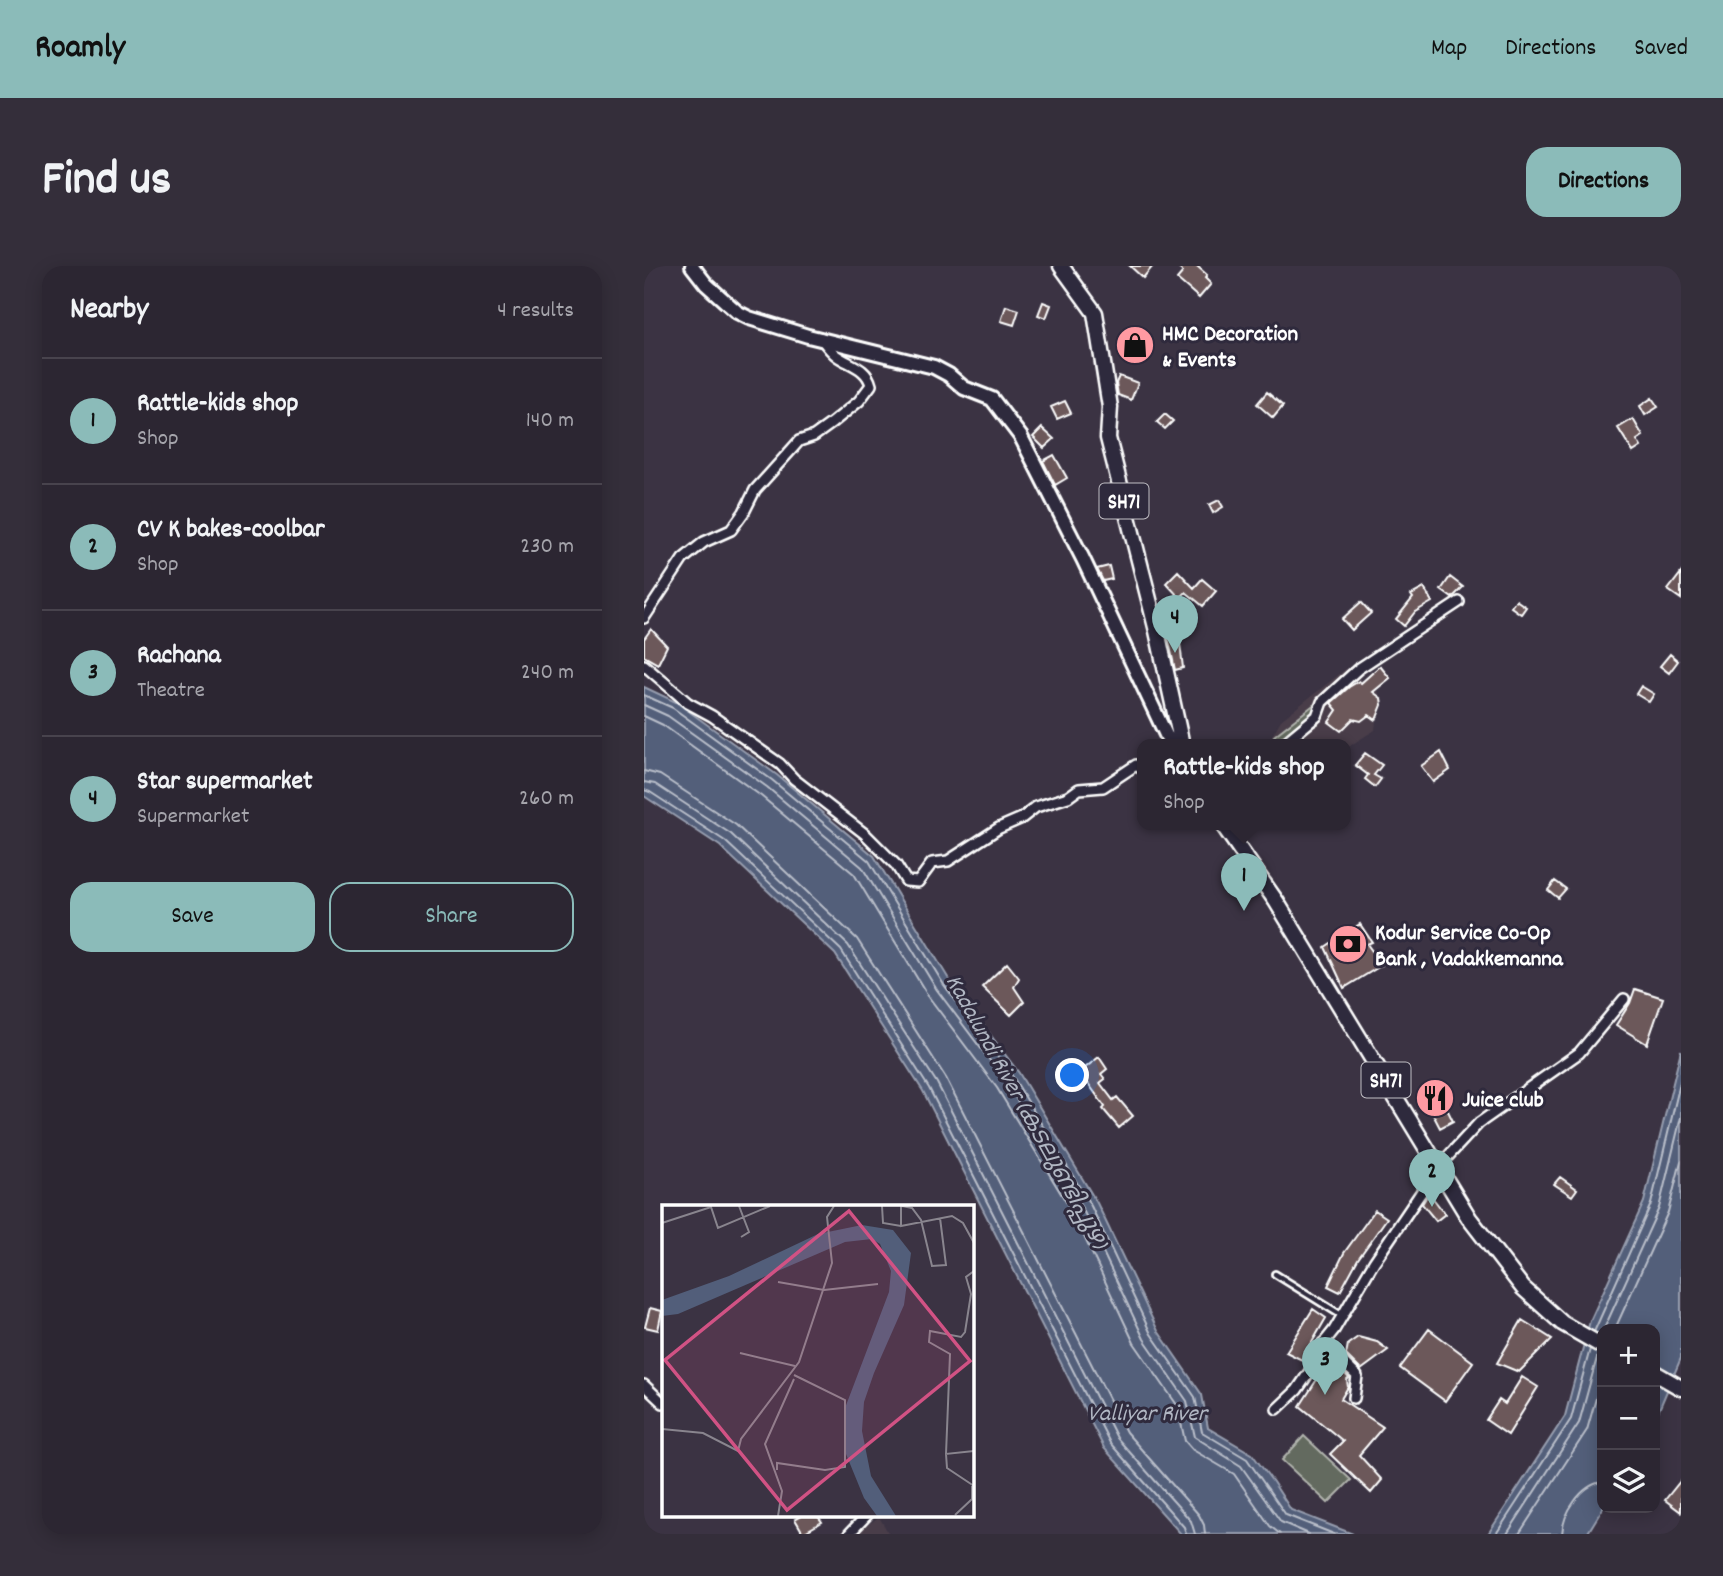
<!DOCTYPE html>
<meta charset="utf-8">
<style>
body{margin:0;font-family:Dekko,"Noto Sans Malayalam",sans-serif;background:#342e3a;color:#f1f3f6}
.controls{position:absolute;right:21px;bottom:21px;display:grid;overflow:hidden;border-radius:14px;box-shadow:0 4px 18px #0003}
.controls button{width:63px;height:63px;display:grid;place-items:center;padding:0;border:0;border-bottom:2px solid #48434d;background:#2c2632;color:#f1f3f6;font:35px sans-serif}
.you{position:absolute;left:429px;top:810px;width:24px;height:24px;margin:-18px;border:5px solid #fff;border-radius:50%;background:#1a73e8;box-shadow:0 0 0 10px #1a73e833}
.badge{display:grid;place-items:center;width:46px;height:46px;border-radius:50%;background:#8bbbb9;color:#111;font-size:23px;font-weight:700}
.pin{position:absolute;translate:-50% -58px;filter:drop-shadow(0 2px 4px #0008)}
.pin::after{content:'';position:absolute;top:37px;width:24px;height:21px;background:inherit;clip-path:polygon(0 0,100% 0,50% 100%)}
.popup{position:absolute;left:493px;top:473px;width:214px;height:91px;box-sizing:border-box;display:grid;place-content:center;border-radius:14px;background:#2c2632;filter:drop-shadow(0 2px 5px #0005);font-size:23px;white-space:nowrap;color:#a6a5ac}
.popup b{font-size:26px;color:#f1f3f6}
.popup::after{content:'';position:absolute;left:50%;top:100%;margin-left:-14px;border:14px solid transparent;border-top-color:#2c2632}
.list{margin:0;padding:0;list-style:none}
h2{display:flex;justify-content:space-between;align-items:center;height:91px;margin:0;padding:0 28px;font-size:30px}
h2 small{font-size:23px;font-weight:400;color:#a6a5ac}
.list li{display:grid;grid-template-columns:46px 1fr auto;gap:21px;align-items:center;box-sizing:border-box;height:126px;padding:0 28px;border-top:2px solid #48434d}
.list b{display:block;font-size:26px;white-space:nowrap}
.list p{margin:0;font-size:23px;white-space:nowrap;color:#a6a5ac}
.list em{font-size:23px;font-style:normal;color:#a6a5ac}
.actions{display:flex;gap:14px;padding:21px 28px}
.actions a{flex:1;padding:16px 0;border:2px solid #8bbbb9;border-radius:21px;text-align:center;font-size:24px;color:#8bbbb9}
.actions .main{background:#8bbbb9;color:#111}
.icon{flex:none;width:38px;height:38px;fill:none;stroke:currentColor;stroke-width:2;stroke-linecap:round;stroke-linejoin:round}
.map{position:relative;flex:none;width:1037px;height:1268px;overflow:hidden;border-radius:21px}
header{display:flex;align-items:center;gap:42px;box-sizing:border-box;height:98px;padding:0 35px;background:#8bbbb9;color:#111}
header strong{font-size:33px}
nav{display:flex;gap:38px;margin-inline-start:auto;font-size:24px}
.intro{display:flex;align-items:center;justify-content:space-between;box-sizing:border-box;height:168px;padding:0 42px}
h1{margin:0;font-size:49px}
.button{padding:18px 32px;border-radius:21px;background:#8bbbb9;color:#111;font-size:24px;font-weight:700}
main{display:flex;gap:42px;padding:0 42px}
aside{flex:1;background:#2c2632;border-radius:21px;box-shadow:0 4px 18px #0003}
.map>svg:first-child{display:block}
</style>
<header>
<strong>Roamly</strong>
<nav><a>Map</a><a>Directions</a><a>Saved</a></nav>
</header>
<div class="intro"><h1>Find us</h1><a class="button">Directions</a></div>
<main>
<aside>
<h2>Nearby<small>4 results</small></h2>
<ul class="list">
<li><span class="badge">1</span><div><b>Rattle-kids shop</b><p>Shop</p></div><em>140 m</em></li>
<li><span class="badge">2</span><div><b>CV K bakes-coolbar</b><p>Shop</p></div><em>230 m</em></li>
<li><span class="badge">3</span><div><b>Rachana</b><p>Theatre</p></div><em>240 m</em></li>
<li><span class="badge">4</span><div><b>Star supermarket</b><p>Supermarket</p></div><em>260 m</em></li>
</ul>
<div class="actions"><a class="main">Save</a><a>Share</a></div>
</aside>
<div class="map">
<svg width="1037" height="1268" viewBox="0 0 1037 1268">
<rect width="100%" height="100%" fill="#3b3343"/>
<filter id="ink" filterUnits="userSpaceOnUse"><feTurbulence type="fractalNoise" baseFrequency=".0143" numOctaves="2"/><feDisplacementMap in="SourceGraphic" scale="14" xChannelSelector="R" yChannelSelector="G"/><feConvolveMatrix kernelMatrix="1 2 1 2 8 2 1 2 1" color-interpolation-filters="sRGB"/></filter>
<g filter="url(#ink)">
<!-- built -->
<path fill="#4a3e4a" d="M702,403L735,426L731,464L702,482V479H630L625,475L637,454Z
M235,1251L245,1268H211Z"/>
<!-- green -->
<path fill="#636a5e" stroke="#b1b4ae" stroke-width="2" d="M672,437L680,446L674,458L636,477L630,470Z
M660,1170L707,1214L684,1237L638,1194Z"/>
<!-- water -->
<path fill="#525e7a" stroke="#979eaf" stroke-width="2" d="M0,421L32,436L133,509L230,590L306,715L375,807L453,937L514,1065L558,1129L564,1162L608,1188L629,1216L647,1244L709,1268H537L460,1182L279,825L191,688L76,580L0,530Z
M1037,784V1092L1011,1153V1063H958L959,1242L943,1268H844L921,1150L946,1055L1000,936Z"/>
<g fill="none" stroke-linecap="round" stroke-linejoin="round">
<!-- shore -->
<path stroke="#babfca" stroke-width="2" d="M0,429L29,442L128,514L225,595L300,719L369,811L447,940L507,1068L551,1131L558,1166L603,1193L642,1249L690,1268
M0,439L24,450L123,521L218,601L293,724L362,816L439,944L500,1073L543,1135L551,1171L597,1200L637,1256L665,1268
M0,450L19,459L117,530L210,608L284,730L353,822L430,949L490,1077L533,1139L541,1175L549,1184L590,1208L626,1260L636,1268
M0,505L16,509L92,559L213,673L302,812L482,1166L555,1249L560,1259L561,1268
M0,516L11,518L87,568L204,679L293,817L473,1172L547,1255L551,1268
M0,524L6,526L81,575L197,684L285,822L466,1177L540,1261L542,1268
M960,1063L1015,942L1037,851
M971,1063L1024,946L1037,895
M950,1066L1007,938L1037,813
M852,1268L927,1153L946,1083
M863,1268L935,1157L954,1088
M875,1268L943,1164L958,1111
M918,1268C919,1247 937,1219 958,1216"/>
</g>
<!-- building -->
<path fill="#6c585a" stroke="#fff" stroke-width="2" d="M486,0H509L499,12Z
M532,0H553L563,9L561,12L567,18L555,32L533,13L539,6Z
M399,36L407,39L402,52L394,49Z
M362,40L375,44L370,59L357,55Z
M475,110L494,117L487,134L474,129L472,117Z
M623,126L639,140L629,152L613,138Z
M1008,132L1014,141L1001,149L996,140Z
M421,135L427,147L413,153L407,141Z
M521,148L529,155L521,163L513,156Z
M989,153L999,170L993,174L997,181L989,186L974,162Z
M398,162L410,173L400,182L389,171Z
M410,189L423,212L411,219L399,195Z
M575,234L579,241L569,247L565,239Z
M465,300L468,313L459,315L453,303Z
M534,305L550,322L558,313L572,325L559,340L542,326L536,332L522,317Z
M1037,307V333L1024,324Z
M806,311L819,321L808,332L797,324Z
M780,322L788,336L771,346L760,360L752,353L769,332L767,329Z
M872,334L882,341L877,348L867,341Z
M717,336L727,347L708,364L698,353Z
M7,363L23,380L14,398L0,390V373Z
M535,369L539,402L531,404L524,371Z
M1026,388L1034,395L1025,407L1016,400Z
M736,400L746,412L729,426L737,432L738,439L732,454L725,449L717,455L709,453L697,465L685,456L693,444L687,437L705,421L715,415L717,417Z
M997,420L1010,428L1005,436L992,428Z
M797,486L806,504L789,516L777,500Z
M721,487L738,499L730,509L737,513L731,521L721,513L724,509L711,499Z
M911,615L922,623L914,632L904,624Z
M716,658L728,676L723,678L738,699L700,722L681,681Z
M363,697L375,712L370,721L380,736L367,749L338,721Z
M991,723L1019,732L1003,778L972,759L986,737Z
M455,791L463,803L457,808L461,813L456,817L469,834L473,831L489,850L475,862L459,843L461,841L436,806Z
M794,825L809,855L796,862L781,833Z
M916,911L933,923L928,930L910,918Z
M785,927L801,948L792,955L778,938Z
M731,944L743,952L714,993L696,1026L684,1020L700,987Z
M6,1042L18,1045L14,1064L1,1061Z
M669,1043L682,1052L658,1094L642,1086Z
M878,1054L908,1073L875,1106L853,1097Z
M785,1063L829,1096L801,1135L756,1102Z
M714,1071L733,1076L744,1084L717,1104L702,1089L704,1078Z
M686,1093L705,1112L703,1114L704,1121L697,1133L739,1161L715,1189L738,1214L727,1227L686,1188L699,1175L656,1140Z
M878,1111L894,1121L864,1169L842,1154L855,1134L861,1138Z
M1037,1214V1246L1021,1234Z
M158,1249H173L178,1256L159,1267L151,1253Z"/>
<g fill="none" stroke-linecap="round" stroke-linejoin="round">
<!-- lane casing -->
<g stroke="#fff" stroke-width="10">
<path id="lane" d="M631,1008L697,1049"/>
</g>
<!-- street casing -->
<g stroke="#fff" stroke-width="14">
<path id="street" d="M0,352L39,293L60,276L87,264L100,246L111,224L148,183L155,175L170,170L188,157L215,135L227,119C223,102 206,99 193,90C186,85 182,79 177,72
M0,399L44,437L68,450L136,498L150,513L221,568L252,599L262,615L274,616L288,597L304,595L355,562L378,552L392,541L424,531L435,523L459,521L492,499L498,503
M638,479L673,450L678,436L714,403L815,336
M679,1077L713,1110L710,1132
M0,1119L19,1137
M633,1143L653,1124L666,1105L674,1084L690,1064L730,996L795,900L835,857L935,787L980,733
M205,1268L223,1249"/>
</g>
<!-- secondary casing -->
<g stroke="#fff" stroke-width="18">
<path id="secondary" d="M48,0L62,18L93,46L105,52L164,70L290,101L305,109L320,122L348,133L377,171L439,293L523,471L537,479"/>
</g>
<!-- primary casing -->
<g stroke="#fff" stroke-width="19">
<path id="primary" d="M417,0L451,47L466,141L464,172L513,365L538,479
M579,559L632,635L825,952L879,1022L918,1057L958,1080
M1011,1107L1037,1122"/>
</g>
<!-- lane -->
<use href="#lane" stroke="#2f2a3d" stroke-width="4.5"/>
<!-- street -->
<use href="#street" stroke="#2f2a3d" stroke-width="9"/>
<!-- secondary -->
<use href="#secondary" stroke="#2f2a3d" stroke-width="12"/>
<!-- primary -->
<use href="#primary" stroke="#2f2a3d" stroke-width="14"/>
</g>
</g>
<!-- icons -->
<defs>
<g id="shop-disc" transform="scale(2.0125)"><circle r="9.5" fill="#ff9aa2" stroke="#2f2a3d"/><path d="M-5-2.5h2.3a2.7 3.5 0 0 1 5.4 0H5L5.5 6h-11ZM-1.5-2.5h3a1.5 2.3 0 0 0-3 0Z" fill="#111"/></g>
<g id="bank-disc" transform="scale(2.0125)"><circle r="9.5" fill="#ff9aa2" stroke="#2f2a3d"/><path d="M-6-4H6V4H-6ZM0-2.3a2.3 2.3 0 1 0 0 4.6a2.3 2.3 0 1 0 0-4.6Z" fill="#111"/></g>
<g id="restaurant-disc" transform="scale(2.0125)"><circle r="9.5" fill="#ff9aa2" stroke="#2f2a3d"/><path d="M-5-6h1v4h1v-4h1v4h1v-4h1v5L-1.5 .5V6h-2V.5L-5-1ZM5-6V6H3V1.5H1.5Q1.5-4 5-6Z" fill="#111"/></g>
</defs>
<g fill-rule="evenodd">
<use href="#shop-disc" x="491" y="79"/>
<use href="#bank-disc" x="704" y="678"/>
<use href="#restaurant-disc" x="791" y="832"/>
</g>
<g text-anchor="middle" stroke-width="6" stroke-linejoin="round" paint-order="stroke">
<!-- shield labels -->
<g fill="#2f2a3d" stroke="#c1bfc5" stroke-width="2">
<rect x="455.5" y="217.5" width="49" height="35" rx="5"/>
<rect x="717.5" y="796.5" width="49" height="35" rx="5"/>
</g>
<g font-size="21" font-weight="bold" fill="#fff">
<text x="480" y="242">SH71</text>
<text x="742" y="821">SH71</text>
</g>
<!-- poi labels -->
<g font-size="23" font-weight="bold" fill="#fff" stroke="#2f2a3d" text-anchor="start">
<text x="518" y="74">HMC Decoration<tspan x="518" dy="26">&amp; Events</tspan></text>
<text x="731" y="673">Kodur Service Co-Op<tspan x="731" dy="26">Bank , Vadakkemanna</tspan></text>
<text x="818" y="840">Juice club</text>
</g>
<!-- water labels -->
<g font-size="24" font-style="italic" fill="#b1b7c3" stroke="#2f2a3d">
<text transform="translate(384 845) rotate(61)" y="8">Kadalundi River (കടലുണ്ടിപ്പുഴ)</text>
<text x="503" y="1154">Valliyar River</text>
</g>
</g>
<!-- overview -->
<g transform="translate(18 939)">
<rect width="312" height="312" fill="#3b3343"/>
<path d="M200,20L231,25L249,48L242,100L212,168L202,197L200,226L209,271L234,311H215L202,293L184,249L183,203L227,87L229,66L218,39L210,34L183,37L16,109L0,111V95L67,71L156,29Z" fill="#525e7a"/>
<path fill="none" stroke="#89858e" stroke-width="2" d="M77,1L87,27L79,32M220,1L221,18L239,21M239,1V21L290,11L301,18L312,38M240,1L250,3L259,15L270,61L284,60L278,13M0,18L49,2L56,23L108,1M312,66L304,72L309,89L303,127L299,132L268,126L267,137L288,149L284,249L312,246M116,77L162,85L216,79M78,148L133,161M0,224L41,228L76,246L79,234L137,157L170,58L165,12L172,1M284,249L285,263L312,281M115,265V258L163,265L183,262V195L132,170M293,310L310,294V281M116,311L120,286L103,239L132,174"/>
<path fill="#d15284" fill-opacity="0.15" stroke="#d15284" stroke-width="3.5" d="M187,6L308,156L125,305L3,155Z"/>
<rect width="312" height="312" fill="none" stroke="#fff" stroke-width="3.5"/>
</g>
</svg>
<div class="controls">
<button>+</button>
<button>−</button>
<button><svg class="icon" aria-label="layers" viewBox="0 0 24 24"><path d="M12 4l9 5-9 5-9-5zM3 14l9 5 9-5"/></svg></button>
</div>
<div class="you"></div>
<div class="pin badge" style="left:600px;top:645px">1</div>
<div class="popup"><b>Rattle-kids shop</b>Shop</div>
<div class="pin badge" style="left:788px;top:941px">2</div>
<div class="pin badge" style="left:681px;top:1129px">3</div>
<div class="pin badge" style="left:531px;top:387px">4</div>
</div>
</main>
